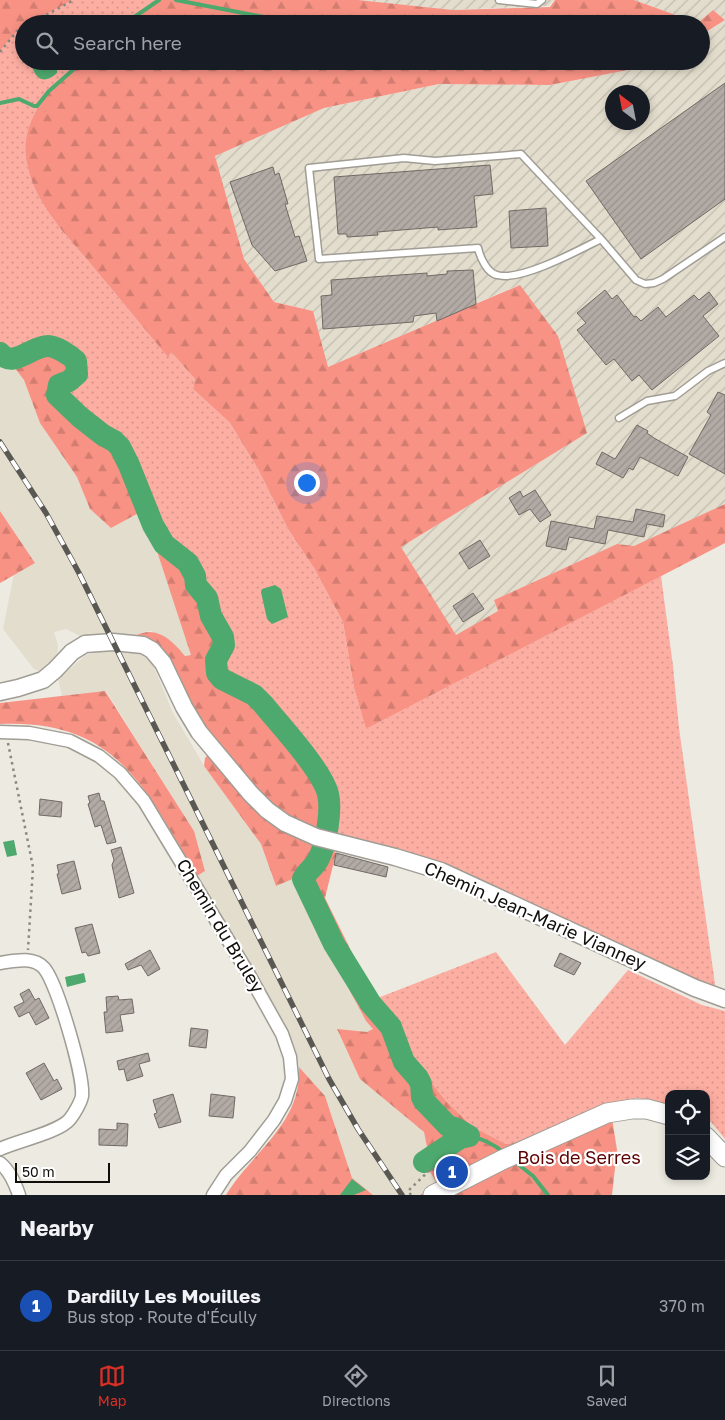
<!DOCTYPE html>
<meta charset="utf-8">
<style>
body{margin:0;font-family:"Golos Text",sans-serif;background:#20242c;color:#f1f3f6}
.controls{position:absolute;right:15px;bottom:15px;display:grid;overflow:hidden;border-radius:10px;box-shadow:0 2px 8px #0003}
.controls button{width:45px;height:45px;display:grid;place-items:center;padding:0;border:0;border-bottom:1px solid #363941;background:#171b24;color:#f1f3f6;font:25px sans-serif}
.compass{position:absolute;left:605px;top:85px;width:45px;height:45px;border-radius:50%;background:#171b24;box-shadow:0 2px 8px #0003;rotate:328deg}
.scale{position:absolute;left:15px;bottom:12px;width:95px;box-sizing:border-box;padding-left:5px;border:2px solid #0f0e0b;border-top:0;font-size:14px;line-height:18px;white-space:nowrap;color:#0f0e0b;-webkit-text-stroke:4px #fff;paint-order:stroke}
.you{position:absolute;left:306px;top:482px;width:18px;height:18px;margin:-12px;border:4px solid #fff;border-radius:50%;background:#1a73e8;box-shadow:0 0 0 8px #1a73e833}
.badge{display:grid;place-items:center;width:32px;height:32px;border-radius:50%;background:#d93025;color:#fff;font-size:16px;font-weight:700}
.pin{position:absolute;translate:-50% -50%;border:2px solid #fff;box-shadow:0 1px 5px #0006}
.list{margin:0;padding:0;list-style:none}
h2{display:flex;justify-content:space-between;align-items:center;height:65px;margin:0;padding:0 20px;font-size:21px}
h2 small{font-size:16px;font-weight:400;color:#9ea1a6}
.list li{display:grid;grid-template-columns:32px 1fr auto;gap:15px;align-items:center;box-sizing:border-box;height:90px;padding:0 20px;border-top:1px solid #363941}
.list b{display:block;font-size:19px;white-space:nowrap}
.list p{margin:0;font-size:16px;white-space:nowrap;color:#9ea1a6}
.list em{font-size:16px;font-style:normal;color:#9ea1a6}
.icon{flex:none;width:28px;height:28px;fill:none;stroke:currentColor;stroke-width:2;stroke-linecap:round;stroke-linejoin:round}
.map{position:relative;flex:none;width:725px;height:1195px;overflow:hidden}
.search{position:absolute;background:#171b24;box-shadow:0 2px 8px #0003;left:15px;right:15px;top:15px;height:55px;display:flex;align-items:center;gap:12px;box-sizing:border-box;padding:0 18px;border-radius:28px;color:#9ea1a6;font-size:19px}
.sheet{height:155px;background:#171b24}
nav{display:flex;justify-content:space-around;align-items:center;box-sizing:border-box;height:70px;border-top:1px solid #363941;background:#171b24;font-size:14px;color:#9ea1a6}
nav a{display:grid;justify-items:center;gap:2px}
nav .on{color:#d93025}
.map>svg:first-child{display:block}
</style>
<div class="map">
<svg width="725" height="1195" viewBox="0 0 725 1195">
<defs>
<pattern id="industrial-furrows" width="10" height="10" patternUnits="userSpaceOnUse" patternTransform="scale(1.25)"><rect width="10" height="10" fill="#e3ddcd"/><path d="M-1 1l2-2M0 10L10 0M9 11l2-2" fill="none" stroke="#c2bcaf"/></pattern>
<pattern id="grass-dots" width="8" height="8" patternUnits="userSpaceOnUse" patternTransform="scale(1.25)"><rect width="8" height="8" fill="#fdaea2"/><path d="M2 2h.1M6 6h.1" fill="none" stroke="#d8948a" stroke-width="1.8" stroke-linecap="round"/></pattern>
<pattern id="forest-firs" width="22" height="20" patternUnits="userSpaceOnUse" patternTransform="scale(1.25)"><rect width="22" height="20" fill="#f79284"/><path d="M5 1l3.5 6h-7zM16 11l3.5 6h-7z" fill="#d37d71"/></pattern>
<pattern id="building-hatch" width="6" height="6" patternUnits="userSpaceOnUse" patternTransform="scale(1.25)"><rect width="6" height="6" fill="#b2aaa4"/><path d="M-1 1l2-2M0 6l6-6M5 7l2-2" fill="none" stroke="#98918c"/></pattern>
</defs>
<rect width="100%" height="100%" fill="#edeae1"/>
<!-- built -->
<path fill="#e3ddcd" d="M0,358L4,361L11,362L24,380L40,423L77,477L90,509L111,528L143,510L153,532L192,655L185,656L151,631L143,632L136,636L134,650L145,657L153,665L173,713L206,769L261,844L276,886L303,874L304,895L366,1021L374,1029L367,1033L337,1030L360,1079L424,1132L428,1152L438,1185L420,1195H373L352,1179L325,1096L299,1067L296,1051L282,1020L197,876L205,871L194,831L106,691L62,696L58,679L86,655L102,651L104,639L80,636L66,629L54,632L58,645L57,658L45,674L34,669L3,629L14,574L35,563L0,511Z"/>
<!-- industrial -->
<path fill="url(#industrial-furrows)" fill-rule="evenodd" d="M358,0H554L549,6L451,10Z
M634,0H725V20L713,10L699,23Z
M725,20V504L634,547L617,544L494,600L498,611L456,636L401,547L587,433L519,285L328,367L313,311L274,302L244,259L215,156L324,108L439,84L550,85L654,65L659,61H701V35ZM612,92H642V122H612Z"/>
<!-- grass -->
<path fill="url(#grass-dots)" d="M73,0H156L157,1L124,24H28Z
M24,26V61H83C73,70 37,97 37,109C26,129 22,146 28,168C37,206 72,242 97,271C120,300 144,328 168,356L171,352L195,379L193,389L230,423L258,469L288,529L314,568L343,622L354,688L366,729L661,576L673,666L679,728L717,998L441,871L328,832L327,828L330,815L327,793L314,768L254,695L222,679L217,673L216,660L224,645L223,637L211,616L207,598L196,585L195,576L188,563L164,544L153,525L129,465L120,447L114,441L103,435L80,417L57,395L59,385L73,378L76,361C70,355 55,346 48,346C32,347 12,368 0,353V51L17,31Z
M496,952L565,1045L628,970L702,1005L725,1011V1139L711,1122L706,1119V1094H669V1104L637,1098L580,1115L518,1142L506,1144L473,1127L446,1101L427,1077L404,1040L397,1021L375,999Z"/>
<!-- forest -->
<path fill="url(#forest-firs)" d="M0,0H73L28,24H24V26L17,31L0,51Z
M156,0H358L453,10L550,7L555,0H634L698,23L713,10L725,20L701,35V24H124L157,1Z
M83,61H659L654,65L550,85L439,84L324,108L215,156L244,259L274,302L313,311L328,367L520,285L558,336L587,433L401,547L456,635L498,611L494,600L617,544L634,546L725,504V543L366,729L354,688L343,622L314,568L288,529L258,469L230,423L193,389L195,379L171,352L168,357C143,327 119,298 95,269C70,239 37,207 28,168C22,146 26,129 37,109V106L49,91Z
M50,346L73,358C78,362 77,368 77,374C69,383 57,382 57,395C71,409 86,421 101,434C107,439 115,440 120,448C132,465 138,489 146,509L111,528L90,509L77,477L40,423L24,380L8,359H11L40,347Z
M0,511L35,563L0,583Z
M151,521L164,544L188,563L195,576L196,585L207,598L211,616L223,637L224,645L216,660L217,673L222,679L254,695L314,768C323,783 332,798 330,816C329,820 327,823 327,827C327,833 326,836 324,842L336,853L325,898L375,999L397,1021L404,1040L427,1077L446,1101L473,1127L506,1144L518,1142L610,1106L617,1150L612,1195H420L438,1185L421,1157L428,1152L424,1132L360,1079L337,1029L367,1032L373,1029L366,1021L349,989L304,895V885L301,880L302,875L276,886L261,844L204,766L205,758L213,750L135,636C156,624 173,641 185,656L191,655L154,542Z
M105,691L194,831L205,871L197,876C145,788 117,719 0,724V703Z
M299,1067L325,1096L352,1178L373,1195H226C252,1152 302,1124 299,1067Z"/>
<!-- water -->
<path fill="#4ea96e" d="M30,61H69L62,67H57V73C42,86 35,78 30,61Z
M275,585L281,589L288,617L272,624L267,619L261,592L262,589Z
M328,781C335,785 338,796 334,802L323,801C318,794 322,786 328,781Z
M14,840L17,855L7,857L3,842Z
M84,973L86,982L67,987L65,977Z
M352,1179L366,1190L354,1195H340Z"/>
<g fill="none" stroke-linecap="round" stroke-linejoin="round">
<!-- stream -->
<path stroke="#4ea96e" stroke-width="4" d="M176,0L300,24
M124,24L159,0
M695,24L699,23
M0,103L19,99L34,106H37L49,91L83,61
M469,1136C483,1139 492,1143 503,1152
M514,1161L533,1176L548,1195"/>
<!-- river -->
<path stroke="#4ea96e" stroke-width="22" d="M0,353C13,369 31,346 48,346C56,346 70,355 76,361L77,374L69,381L59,385L57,395L80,417L103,435L114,441L120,447L129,465L153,525L164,544L188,563L195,576L196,585L207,598L211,616L223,637L224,645L216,660L217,673L222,679L254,695L263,704C280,725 322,770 328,794C332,811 326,843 319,858C315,867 307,871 303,879L334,944L371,1004L391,1027L404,1062L418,1078L421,1084L422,1097L424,1101L448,1126L457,1129L469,1136
M424,1162L460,1138L469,1136"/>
</g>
<!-- building -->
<path fill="url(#building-hatch)" stroke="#716964" d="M725,83V199L641,259L586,181Z
M490,165L493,194L474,196L477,227L438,230V227L377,232L378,235L347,237V234H338L334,177Z
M273,167L275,175L279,173L288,204H285L295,237L299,236L307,261L275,271L252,245L230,182Z
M546,208L548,246L511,248L509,211Z
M473,270L476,304L437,321L436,313L414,316L413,322L323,329L321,296L332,295L331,280L427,273V276L447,274V271Z
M605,290L612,299L617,295L634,317L636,316L641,321L658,307L666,317L694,295L699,300L709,292L718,304L703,316L719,336L652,390L639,375L632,381L614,359L606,365L577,330L586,323L577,313Z
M718,392L725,395V474L689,454L711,415L707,412Z
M637,425L648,431L647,433L654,438L688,457L678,476L640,457L633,470L629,468L623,478L596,464L602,452L615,459Z
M535,490L551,515L540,522L530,509L519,515L509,498L520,491L523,497Z
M636,509L665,515L663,527L647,524L644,537L608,530L605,544L569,537L566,550L546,546L551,521L594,529L597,516L633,522Z
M480,540L490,556L469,569L459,553Z
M473,593L484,609L463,622L453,606Z
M99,793L101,801H104L116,842L107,844L101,825L95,827L88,804L90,803L88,796Z
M40,799L62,802L61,817L39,815Z
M121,847L134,893L119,898L112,865L114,860L111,850Z
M336,853L388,867L386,877L334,865Z
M74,861L81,889L62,894L57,874H59L57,865Z
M92,924L100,953L88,956L86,952L82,953L75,928Z
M150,950L160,969L148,976L141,965L128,970L125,964Z
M560,953L581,963L574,975L554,966Z
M29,989L35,1000L39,998L49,1018L36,1025L29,1012L19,1017L14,1007L24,1002L20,994Z
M118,996L119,1000L132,999L134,1013L120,1015L123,1031L106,1033L104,1012H107L106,997Z
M191,1028L208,1030L206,1048L189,1046Z
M148,1053L150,1061L139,1064L143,1076L127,1081L124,1069L119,1070L117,1061Z
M44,1063L54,1081L57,1079L62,1089L41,1100L26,1073Z
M173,1094L181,1122L159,1128L154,1114L157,1113L153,1100Z
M211,1094L235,1097L233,1118L209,1116Z
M117,1123L128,1124L127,1146L99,1145V1129L117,1130Z"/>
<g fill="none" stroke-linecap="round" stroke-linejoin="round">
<!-- service casing -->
<g stroke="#a09d95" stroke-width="9">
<path id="service" d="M499,0L537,4L542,0
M601,239C579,250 520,282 497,275C487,273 480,257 478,248L319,259L309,168L404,158L435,161L521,154L601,239L636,280L645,284L654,283L663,279L725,237
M619,418L647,401L675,396L708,371L725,363"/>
</g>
<!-- minor casing -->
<g stroke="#a09d95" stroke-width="15">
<path id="minor" d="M0,732L29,733L70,741L99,756L120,773L144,801L248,973L282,1034L290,1057L292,1079L285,1101L274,1120L250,1151L226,1175L213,1195
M0,963C14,961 33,956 44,968C57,983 84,1075 82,1096C81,1102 74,1114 70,1119C60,1132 17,1141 0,1149
M0,1163C10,1171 15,1183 19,1195"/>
</g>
<!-- tertiary casing -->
<g stroke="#a09d95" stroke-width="19">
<path id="tertiary" d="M0,692L18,688L43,680L55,670L72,652L85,644L113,642L143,645L152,650L163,663L184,707L199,732L251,794L267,810L285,823L316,837L395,857L441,871L695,988L725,999"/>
</g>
<!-- secondary casing -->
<g stroke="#a09d95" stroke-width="21">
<path id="secondary" d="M706,1137L725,1157
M433,1195L502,1160L607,1113L632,1109H647L669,1115"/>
</g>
<!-- path -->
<path stroke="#8a8881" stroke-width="2.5" stroke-dasharray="2.5 4" stroke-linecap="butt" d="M29,24L74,0
M0,52L17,31L24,27
M8,743L33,867L28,950
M411,1195L408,1191L432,1168L439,1174"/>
<!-- service -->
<use href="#service" stroke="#fff" stroke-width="6"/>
<!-- minor -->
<use href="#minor" stroke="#fff" stroke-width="12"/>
<!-- tertiary -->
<use href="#tertiary" stroke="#fff" stroke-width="16"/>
<!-- secondary -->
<use href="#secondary" stroke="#fff" stroke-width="19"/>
<!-- rail casing -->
<g stroke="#5a5853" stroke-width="5.5">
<path id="rail" d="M0,442L46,513L79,573L329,1079L358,1129L402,1195"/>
</g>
<!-- rail -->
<use href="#rail" stroke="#fff" stroke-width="4" stroke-dasharray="11" stroke-linecap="butt"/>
</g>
<g text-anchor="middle" stroke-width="4.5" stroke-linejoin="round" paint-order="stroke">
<!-- street labels -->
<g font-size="18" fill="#0f0e0b" stroke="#fff">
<text transform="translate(535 916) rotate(24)" y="6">Chemin Jean-Marie Vianney</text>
<text transform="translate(220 926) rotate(59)" y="6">Chemin du Bruley</text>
</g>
<!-- park labels -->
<g font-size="18" fill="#5d0001" stroke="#fff">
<text x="579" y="1164">Bois de Serres</text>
</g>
</g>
</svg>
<div class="controls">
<button><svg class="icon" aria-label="locate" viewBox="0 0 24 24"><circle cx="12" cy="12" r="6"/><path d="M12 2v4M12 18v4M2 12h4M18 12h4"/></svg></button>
<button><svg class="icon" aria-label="layers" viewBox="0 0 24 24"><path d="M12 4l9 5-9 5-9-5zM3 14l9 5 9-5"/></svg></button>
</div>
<svg class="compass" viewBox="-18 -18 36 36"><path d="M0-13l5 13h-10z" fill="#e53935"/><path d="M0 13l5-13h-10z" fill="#9ea1a6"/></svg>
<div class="scale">50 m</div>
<div class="you"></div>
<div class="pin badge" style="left:452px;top:1172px;background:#1a4fb4">1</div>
<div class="search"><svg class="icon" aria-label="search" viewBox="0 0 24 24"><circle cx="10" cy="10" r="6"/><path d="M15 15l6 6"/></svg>Search here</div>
</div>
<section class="sheet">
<h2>Nearby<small></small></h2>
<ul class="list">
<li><span class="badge" style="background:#1a4fb4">1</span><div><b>Dardilly Les Mouilles</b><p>Bus stop · Route d'Écully</p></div><em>370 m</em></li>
</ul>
</section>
<nav>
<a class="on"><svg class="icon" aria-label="map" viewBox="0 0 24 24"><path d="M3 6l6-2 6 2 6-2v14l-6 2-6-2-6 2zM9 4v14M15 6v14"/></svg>Map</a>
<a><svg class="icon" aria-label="directions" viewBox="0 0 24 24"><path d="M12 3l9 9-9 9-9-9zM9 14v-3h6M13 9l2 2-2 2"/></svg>Directions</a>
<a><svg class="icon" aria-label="saved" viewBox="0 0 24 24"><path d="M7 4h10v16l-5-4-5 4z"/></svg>Saved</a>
</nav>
